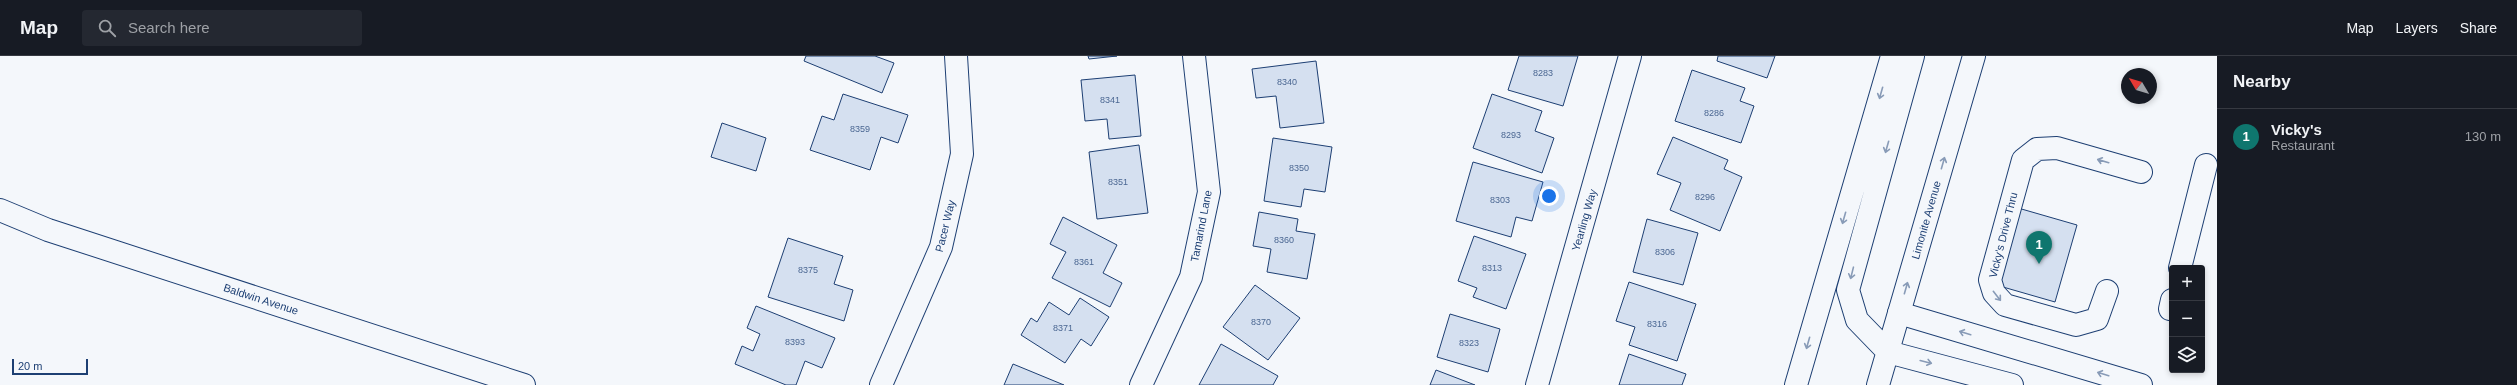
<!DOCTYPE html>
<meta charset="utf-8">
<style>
body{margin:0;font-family:Arial,sans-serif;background:#242831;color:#f1f3f6}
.controls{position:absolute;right:12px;bottom:12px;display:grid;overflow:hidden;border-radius:4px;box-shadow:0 2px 6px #0003}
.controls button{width:36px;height:36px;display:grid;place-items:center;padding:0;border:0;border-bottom:1px solid #363941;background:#171b24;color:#f1f3f6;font:20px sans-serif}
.compass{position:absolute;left:2121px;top:12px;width:36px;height:36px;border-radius:50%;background:#171b24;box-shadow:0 2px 6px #0003;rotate:308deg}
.scale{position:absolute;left:12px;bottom:10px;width:76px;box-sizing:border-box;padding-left:4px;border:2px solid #1d3f73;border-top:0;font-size:11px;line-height:14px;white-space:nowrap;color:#1d3f73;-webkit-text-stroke:3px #f4f7fb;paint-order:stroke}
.you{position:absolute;left:1549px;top:140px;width:14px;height:14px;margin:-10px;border:3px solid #fff;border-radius:50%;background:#1a73e8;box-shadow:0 0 0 6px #1a73e833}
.badge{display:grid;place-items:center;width:26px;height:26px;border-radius:50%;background:#0f766e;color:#fff;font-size:13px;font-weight:700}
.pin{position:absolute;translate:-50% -33px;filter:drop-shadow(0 1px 2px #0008)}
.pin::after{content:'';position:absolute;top:21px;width:14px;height:12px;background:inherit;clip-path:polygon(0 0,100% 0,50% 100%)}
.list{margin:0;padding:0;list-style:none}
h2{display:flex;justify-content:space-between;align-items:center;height:52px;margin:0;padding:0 16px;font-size:17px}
h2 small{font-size:13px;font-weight:400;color:#9ea1a6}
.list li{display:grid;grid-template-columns:26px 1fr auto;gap:12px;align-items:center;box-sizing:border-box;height:56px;padding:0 16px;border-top:1px solid #363941}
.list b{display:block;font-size:15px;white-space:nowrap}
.list p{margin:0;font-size:13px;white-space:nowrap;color:#9ea1a6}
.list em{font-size:13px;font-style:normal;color:#9ea1a6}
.icon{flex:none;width:22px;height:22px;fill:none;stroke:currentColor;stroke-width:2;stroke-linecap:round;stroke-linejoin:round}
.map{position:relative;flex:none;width:2217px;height:329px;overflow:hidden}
header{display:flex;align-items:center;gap:24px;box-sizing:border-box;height:56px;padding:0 20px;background:#171b24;border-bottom:1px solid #363941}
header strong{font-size:19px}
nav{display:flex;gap:22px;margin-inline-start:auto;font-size:14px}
.search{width:280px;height:36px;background:#242831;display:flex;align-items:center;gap:10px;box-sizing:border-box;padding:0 14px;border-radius:4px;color:#9ea1a6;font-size:15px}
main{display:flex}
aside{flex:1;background:#171b24}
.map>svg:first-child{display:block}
</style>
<header>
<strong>Map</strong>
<div class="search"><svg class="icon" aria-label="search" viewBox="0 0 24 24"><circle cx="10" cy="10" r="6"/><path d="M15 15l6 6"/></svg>Search here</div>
<nav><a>Map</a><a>Layers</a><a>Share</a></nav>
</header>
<main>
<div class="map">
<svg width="2217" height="329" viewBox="0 0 2217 329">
<rect width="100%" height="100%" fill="#f4f7fb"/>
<!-- building -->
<path fill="#d5e0f0" stroke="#1d3f73" d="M806,0H875L894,7L882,37L804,5Z
M1088,0H1117L1089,3Z
M1519,0H1578L1563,50L1508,34Z
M1718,0H1775L1767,22L1717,5Z
M1316,5L1324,67L1280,72L1276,40L1256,42L1252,13Z
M1692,14L1745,32L1740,45L1754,50L1741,87L1675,65Z
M1135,19L1141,80L1109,83L1107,63L1085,65L1081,24Z
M843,38L908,59L898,87L881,81L870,114L810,94L822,60L834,64Z
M1492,38L1542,55L1535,75L1554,82L1542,117L1473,92Z
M722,67L766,82L756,115L711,101Z
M1673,81L1728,104L1724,113L1742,121L1720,175L1670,154L1681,127L1657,118Z
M1273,82L1332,91L1325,136L1304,133L1301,151L1264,145Z
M1139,89L1148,157L1097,163L1089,96Z
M1473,106L1543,126L1532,165L1516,161L1511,181L1456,165Z
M2018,152L2077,169L2055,246L1996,229Z
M1259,156L1298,163L1296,175L1315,178L1307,223L1267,216L1271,193L1253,190Z
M1063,161L1117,189L1103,217L1122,227L1110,251L1052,222L1066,196L1050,188Z
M1647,163L1698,177L1683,229L1633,216Z
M1474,180L1526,198L1506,253L1473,241L1477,232L1458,225Z
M788,182L843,200L834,228L853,234L844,265L768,241Z
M1629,226L1696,248L1677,305L1629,289L1635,271L1616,265Z
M1255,229L1300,262L1268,304L1223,271Z
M1080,242L1109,261L1091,290L1081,283L1065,307L1021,279L1031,262L1037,266L1049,246L1069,259Z
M756,250L835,282L822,312L805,305L796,329H786L735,308L742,290L753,295L760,278L747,272Z
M1450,258L1500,273L1488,316L1437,301Z
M1221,288L1278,320L1273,329H1199Z
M1629,298L1686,318L1682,329H1619Z
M1013,308L1064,329H1004Z
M1436,314L1475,329H1430Z"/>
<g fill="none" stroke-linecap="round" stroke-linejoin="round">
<!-- minor casing -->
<g stroke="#1d3f73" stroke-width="24">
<path id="minor" d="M0,154L48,174L524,329
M2180,212L2206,109
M2107,235L2097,263L2076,269L2005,249L1994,237L1990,224L2023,104L2037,93L2057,92L2141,116
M2170,253L2172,244
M1899,257L2141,329
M1888,296L2012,329
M881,329L941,191L962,98L956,0
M1141,329L1191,221L1209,136L1194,0
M1537,329L1630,0"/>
</g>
<!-- major casing -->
<g stroke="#1d3f73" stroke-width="24">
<path id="major" d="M1888,296L1857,264L1848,234L1913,0
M1796,329L1892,0
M1878,329L1974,0"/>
</g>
<!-- minor -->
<use href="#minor" stroke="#f4f7fb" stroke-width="22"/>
<!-- major -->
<use href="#major" stroke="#f4f7fb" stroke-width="22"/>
</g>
<!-- one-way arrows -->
<defs><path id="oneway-shaft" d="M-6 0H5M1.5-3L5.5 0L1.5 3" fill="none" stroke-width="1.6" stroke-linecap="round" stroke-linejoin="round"/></defs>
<g stroke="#889bb7">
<use href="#oneway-shaft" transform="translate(1881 37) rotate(106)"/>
<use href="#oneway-shaft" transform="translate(1887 91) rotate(106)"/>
<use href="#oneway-shaft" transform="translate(2103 105) rotate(-164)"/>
<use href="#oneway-shaft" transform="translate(1943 107) rotate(-74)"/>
<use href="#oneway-shaft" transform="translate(1844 162) rotate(106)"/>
<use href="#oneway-shaft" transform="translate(1852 217) rotate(104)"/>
<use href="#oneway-shaft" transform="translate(1906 232) rotate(-74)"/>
<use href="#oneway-shaft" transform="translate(1997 240) rotate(52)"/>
<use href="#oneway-shaft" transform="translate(1965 277) rotate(-163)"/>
<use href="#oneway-shaft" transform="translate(1808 287) rotate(106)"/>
<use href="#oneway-shaft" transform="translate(1926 306) rotate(14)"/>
<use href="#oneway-shaft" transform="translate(2103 318) rotate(-163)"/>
</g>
<g text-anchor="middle" stroke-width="3" stroke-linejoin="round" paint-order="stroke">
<!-- number labels -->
<g font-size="9" fill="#4b6792">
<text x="1543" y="20">8283</text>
<text x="1287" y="29">8340</text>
<text x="1110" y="47">8341</text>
<text x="1714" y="60">8286</text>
<text x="860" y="76">8359</text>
<text x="1511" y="82">8293</text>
<text x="1299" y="115">8350</text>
<text x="1118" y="129">8351</text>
<text x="1705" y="144">8296</text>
<text x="1500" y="147">8303</text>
<text x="1284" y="187">8360</text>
<text x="1665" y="199">8306</text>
<text x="1084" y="209">8361</text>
<text x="1492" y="215">8313</text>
<text x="808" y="217">8375</text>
<text x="1261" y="269">8370</text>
<text x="1657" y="271">8316</text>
<text x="1063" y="275">8371</text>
<text x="795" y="289">8393</text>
<text x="1469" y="290">8323</text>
</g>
<!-- street labels -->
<g font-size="11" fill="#1d3f73" stroke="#f4f7fb">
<text transform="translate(1584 164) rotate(-74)" y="4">Yearling Way</text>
<text transform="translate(1926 164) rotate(-74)" y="4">Limonite Avenue</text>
<text transform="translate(945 170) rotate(-76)" y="4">Pacer Way</text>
<text transform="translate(1201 170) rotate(-79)" y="4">Tamarind Lane</text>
<text transform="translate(2003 179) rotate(-76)" y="4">Vicky's Drive Thru</text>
<text transform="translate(261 243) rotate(18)" y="4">Baldwin Avenue</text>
</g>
</g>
</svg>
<div class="controls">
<button>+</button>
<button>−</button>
<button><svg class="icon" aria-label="layers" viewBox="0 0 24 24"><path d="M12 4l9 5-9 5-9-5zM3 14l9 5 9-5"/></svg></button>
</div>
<svg class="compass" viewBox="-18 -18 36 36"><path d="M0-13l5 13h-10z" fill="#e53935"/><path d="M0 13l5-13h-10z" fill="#9ea1a6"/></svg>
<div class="scale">20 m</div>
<div class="you"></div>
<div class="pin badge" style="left:2039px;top:208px">1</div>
</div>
<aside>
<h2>Nearby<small></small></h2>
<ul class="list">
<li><span class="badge">1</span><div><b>Vicky's</b><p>Restaurant</p></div><em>130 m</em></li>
</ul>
</aside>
</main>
